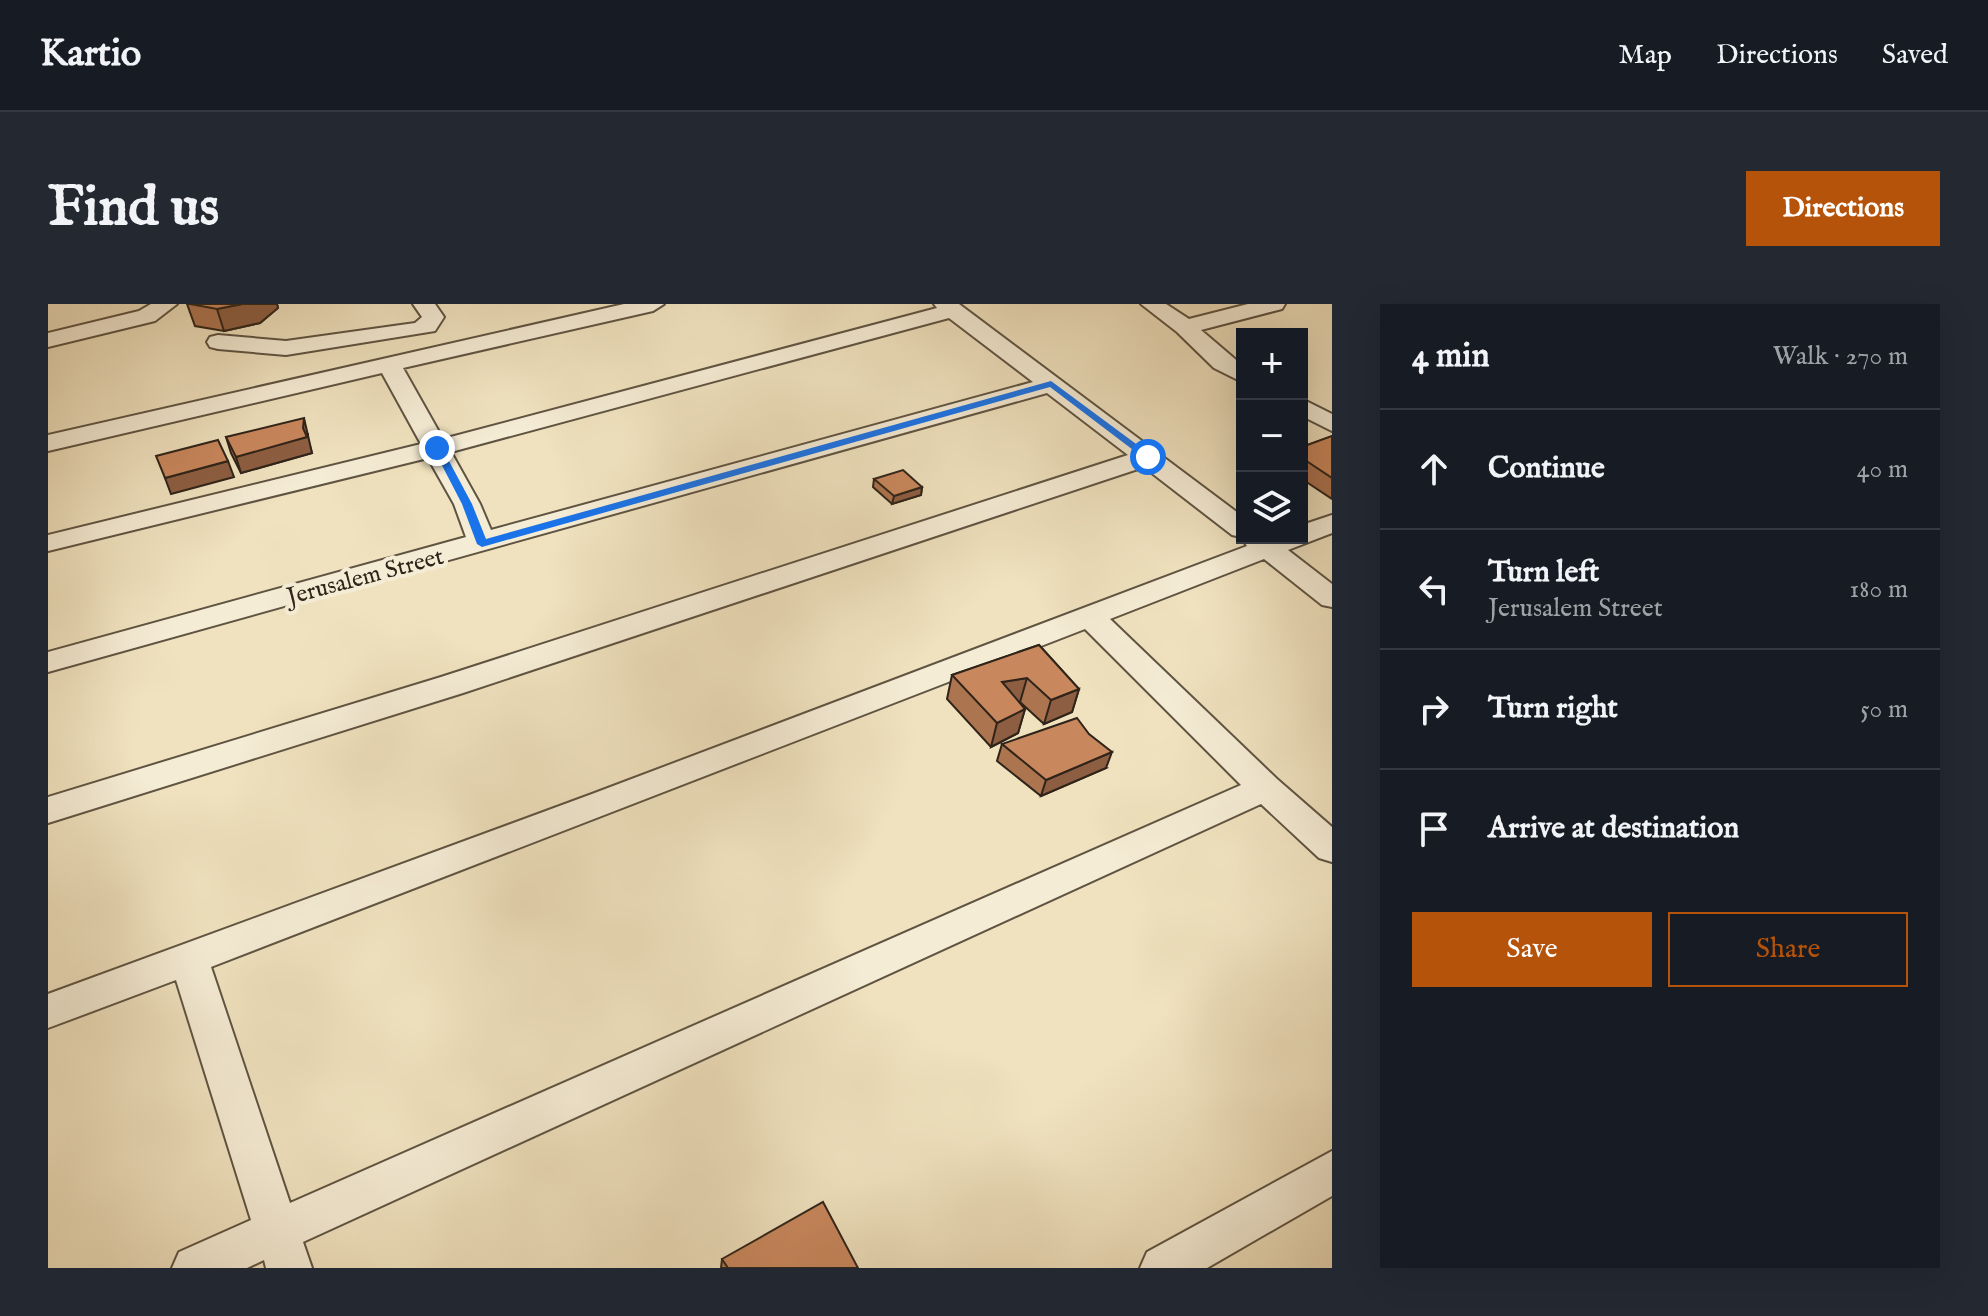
<!DOCTYPE html>
<meta charset="utf-8">
<style>
body{margin:0;font-family:"IM FELL English",serif;background:#242831;color:#f1f3f6}
.controls{position:absolute;right:24px;top:24px;display:grid;overflow:hidden;border-radius:0px;box-shadow:0 8px 32px #0002}
.controls button{width:72px;height:72px;display:grid;place-items:center;padding:0;border:0;border-bottom:2px solid #363941;background:#171b24;color:#f1f3f6;font:40px sans-serif}
.stop{position:absolute;width:24px;height:24px;margin:-18px;border:6px solid #1a73e8;border-radius:50%;background:#fff}
.stop.end{background:#1a73e8;border-color:#fff;box-shadow:0 2px 8px #0008}
.list{margin:0;padding:0;list-style:none}
h2{display:flex;justify-content:space-between;align-items:center;height:104px;margin:0;padding:0 32px;font-size:34px}
h2 small{font-size:26px;font-weight:400;color:#9ea1a6}
.list li{display:grid;grid-template-columns:52px 1fr auto;gap:24px;align-items:center;box-sizing:border-box;height:120px;padding:0 32px;border-top:2px solid #363941}
.list b{display:block;font-size:30px;white-space:nowrap}
.list p{margin:0;font-size:26px;white-space:nowrap;color:#9ea1a6}
.list em{font-size:26px;font-style:normal;color:#9ea1a6}
.actions{display:flex;gap:16px;padding:24px 32px}
.actions a{flex:1;padding:18px 0;border:2px solid #b45309;border-radius:0px;text-align:center;font-size:28px;color:#b45309}
.actions .main{background:#b45309;color:#fff}
.icon{flex:none;width:44px;height:44px;fill:none;stroke:currentColor;stroke-width:2;stroke-linecap:round;stroke-linejoin:round}
.map{position:relative;flex:none;width:1284px;height:964px;overflow:hidden;border-radius:0px}
header{display:flex;align-items:center;gap:48px;box-sizing:border-box;height:112px;padding:0 40px;background:#171b24;border-bottom:2px solid #363941}
header strong{font-size:38px}
nav{display:flex;gap:44px;margin-inline-start:auto;font-size:28px}
.intro{display:flex;align-items:center;justify-content:space-between;box-sizing:border-box;height:192px;padding:0 48px}
h1{margin:0;font-size:56px}
.button{padding:20px 36px;border-radius:0px;background:#b45309;color:#fff;font-size:28px;font-weight:700}
main{display:flex;gap:48px;padding:0 48px}
aside{flex:1;background:#171b24;border-radius:0px;box-shadow:0 8px 32px #0002}
.map>svg:first-child{display:block}
</style>
<header>
<strong>Kartio</strong>
<nav><a>Map</a><a>Directions</a><a>Saved</a></nav>
</header>
<div class="intro"><h1>Find us</h1><a class="button">Directions</a></div>
<main>
<div class="map">
<svg width="1284" height="964" viewBox="0 0 1284 964">
<rect width="100%" height="100%" fill="#f0e2bf"/>
<filter id="stains"><feTurbulence type="fractalNoise" baseFrequency=".0025" numOctaves="4"/><feColorMatrix values="0 0 0 0 .2 0 0 0 0 .09 0 0 0 0 .02 0 0 0 .5 -.17"/></filter>
<radialGradient id="worn" r=".72"><stop offset=".6" stop-color="#630" stop-opacity="0"/><stop offset="1" stop-color="#630" stop-opacity=".3"/></radialGradient>
<g fill="none" stroke-linecap="round" stroke-linejoin="round">
<!-- minor casing -->
<g stroke="#5f5442" stroke-width="4">
<path id="minor" d="M103,0H129L107,17L0,43V29L91,7Z
M365,0H387L396,13L387,27L238,51L170,45L162,43L159,38L162,33L170,31L238,37L367,19L374,13Z
M576,0H616L605,7L355,64L395,135L889,4L886,0H911L1194,212V234H1254V221L1284,211V229L1240,246L1284,280V303L1274,301L1216,255L1062,315L1229,475L1284,523V558L1271,554L1213,500L255,938L264,964H218L216,956L199,964H124L131,948L203,916L128,676L0,724V690L544,490L1199,242L1193,233L1184,231L1096,163L415,389L0,519V493L393,373L1080,151L999,89L0,368V348L418,233L406,200L380,154L0,247V231L373,140L334,69L0,147V131ZM901,14L985,78L443,226L432,200L403,148ZM1037,325L1193,481L242,899L163,663Z
M1093,0H1118L1141,15L1200,0H1237L1234,5L1153,26L1194,61V78L1166,64L1129,28Z
M1254,95L1284,110V127L1254,112Z
M1284,847V892L1159,964H1092L1099,948Z"/>
</g>
<!-- minor -->
<use href="#minor" fill="#f5ecd5" fill-rule="evenodd"/>
</g>
<!-- wall -->
<path fill="#ad7450" stroke="#2f2419" stroke-width="2" d="M139,0H229L230,4L212,19L176,27L147,22Z
M260,130V135L264,149L193,169L183,149L178,133Z
M1284,132V195L1254,175V143Z
M826,175L874,183L873,191L844,200L825,183Z
M991,341L1031,385L1024,408L996,420L972,398H971L977,405L970,429L943,443L899,395L904,371Z
M954,440L1058,464L993,492L949,457Z
M674,955L810,964H673Z"/>
<!-- shaded-wall -->
<path fill="#8d5e41" stroke="#2f2419" stroke-width="2" d="M194,0H229L230,4L212,19L176,27L169,5Z
M256,114L264,149L193,169L188,153L255,124Z
M180,157L186,173L123,190L117,174Z
M874,183L873,191L844,200L846,192Z
M979,374L972,398L948,402L954,378Z
M1031,385L1024,408L996,420L1003,396Z
M977,405L970,429L943,443L949,419Z
M1064,448L1058,464L993,492L998,476Z"/>
<!-- building -->
<path fill="#c9875d" stroke="#2f2419" stroke-width="2" d="M142,0H194L169,5Z
M256,114L255,124L259,133L188,153L178,133Z
M1284,132V174L1254,154V143Z
M170,136L180,157L117,174L108,152Z
M855,166L874,183L846,192L826,175Z
M991,341L1031,385L1003,396L979,374L954,378L977,405L949,419L904,371Z
M1029,414L1041,430L1064,448L998,476L954,440Z
M775,898L810,964H680L674,955Z"/>
<!-- route -->
<path fill="#1a73e8" d="M1003,77L1103,151V155H1097L1002,83L434,243L429,240L414,200L385,144L389,141L394,144L424,200L438,235Z"/>
<g text-anchor="middle" stroke-width="8" stroke-linejoin="round" paint-order="stroke">
<!-- street labels -->
<g font-size="24" fill="#2f2419" stroke="#f5ecd5">
<text transform="translate(317 272) rotate(-15)" y="8">Jerusalem Street</text>
</g>
</g>
<rect width="100%" height="100%" filter="url(#stains)"/>
<rect width="100%" height="100%" fill="url(#worn)"/>
</svg>
<div class="controls">
<button>+</button>
<button>−</button>
<button><svg class="icon" aria-label="layers" viewBox="0 0 24 24"><path d="M12 4l9 5-9 5-9-5zM3 14l9 5 9-5"/></svg></button>
</div>
<div class="stop" style="left:1100px;top:153px"></div>
<div class="stop end" style="left:389px;top:144px"></div>
</div>
<aside>
<h2>4 min<small>Walk · 270 m</small></h2>
<ul class="list">
<li><svg class="icon" aria-label="ahead" viewBox="0 0 24 24"><path d="M12 20V5M6 11l6-6 6 6"/></svg><div><b>Continue</b></div><em>40 m</em></li>
<li><svg class="icon" aria-label="left" viewBox="0 0 24 24"><path d="M17 20v-9H6M10 6l-5 5 5 5"/></svg><div><b>Turn left</b><p>Jerusalem Street</p></div><em>180 m</em></li>
<li><svg class="icon" aria-label="right" viewBox="0 0 24 24"><path d="M7 20v-9h11M14 6l5 5-5 5"/></svg><div><b>Turn right</b></div><em>50 m</em></li>
<li><svg class="icon" aria-label="arrive" viewBox="0 0 24 24"><path d="M6 21V4h12l-3 4 3 4H6"/></svg><div><b>Arrive at destination</b></div></li>
</ul>
<div class="actions"><a class="main">Save</a><a>Share</a></div>
</aside>
</main>
